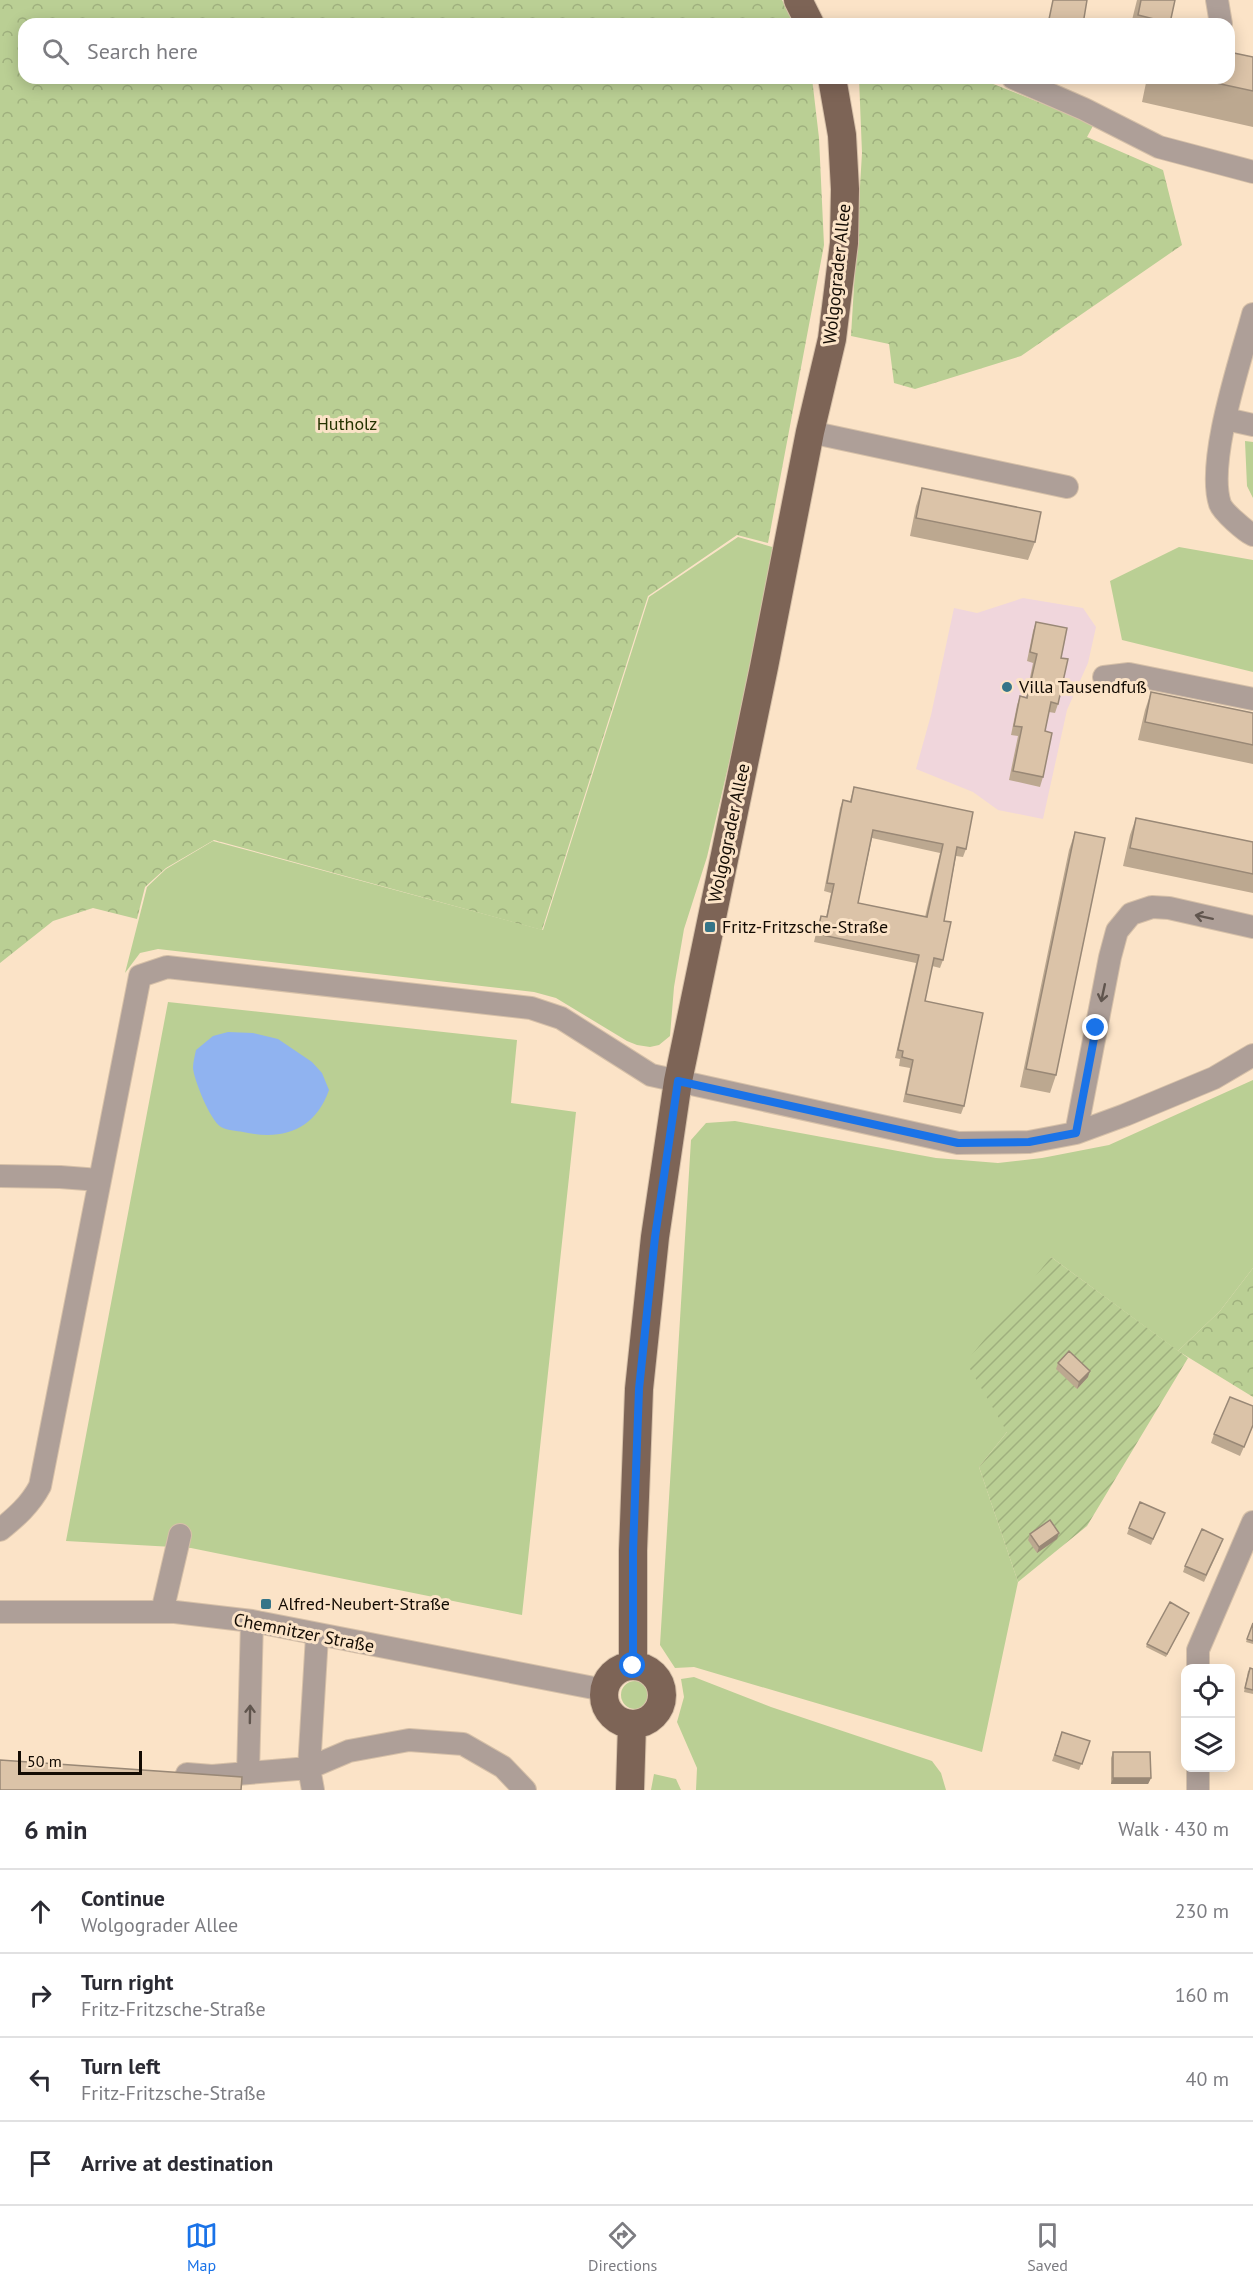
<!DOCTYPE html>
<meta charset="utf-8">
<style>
body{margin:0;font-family:"PT Sans",sans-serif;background:#f2f2f3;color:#2b2b33}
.controls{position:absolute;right:18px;bottom:18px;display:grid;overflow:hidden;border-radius:12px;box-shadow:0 3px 15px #0003}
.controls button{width:54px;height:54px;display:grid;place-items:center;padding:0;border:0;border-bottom:2px solid #e1e1e2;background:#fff;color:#2b2b33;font:30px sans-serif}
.scale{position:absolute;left:18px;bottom:15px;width:124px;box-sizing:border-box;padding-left:6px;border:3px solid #130b03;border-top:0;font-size:16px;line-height:21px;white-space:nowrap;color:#130b03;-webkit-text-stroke:4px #fbe3c7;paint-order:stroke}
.stop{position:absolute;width:18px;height:18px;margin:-14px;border:4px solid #1a73e8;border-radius:50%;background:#fff}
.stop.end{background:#1a73e8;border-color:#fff;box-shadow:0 2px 6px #0008}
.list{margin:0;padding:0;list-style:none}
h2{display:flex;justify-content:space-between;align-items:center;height:78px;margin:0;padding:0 24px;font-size:26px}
h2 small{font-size:20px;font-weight:400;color:#7c7c81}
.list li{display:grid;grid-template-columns:39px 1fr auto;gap:18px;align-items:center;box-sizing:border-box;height:84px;padding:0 24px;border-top:2px solid #e1e1e2}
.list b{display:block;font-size:22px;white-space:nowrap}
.list p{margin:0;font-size:20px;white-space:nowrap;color:#7c7c81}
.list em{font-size:20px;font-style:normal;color:#7c7c81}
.icon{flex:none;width:33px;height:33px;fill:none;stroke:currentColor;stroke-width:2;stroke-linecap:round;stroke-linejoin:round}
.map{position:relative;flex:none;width:1253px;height:1790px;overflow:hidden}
.search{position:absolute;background:#fff;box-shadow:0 3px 15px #0003;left:18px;right:18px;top:18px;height:66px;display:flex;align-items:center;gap:15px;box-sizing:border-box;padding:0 21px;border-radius:18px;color:#7c7c81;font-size:22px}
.sheet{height:414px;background:#fff}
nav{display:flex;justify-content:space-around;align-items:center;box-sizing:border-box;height:84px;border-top:2px solid #e1e1e2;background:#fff;font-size:16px;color:#7c7c81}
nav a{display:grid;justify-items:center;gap:3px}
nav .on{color:#1a73e8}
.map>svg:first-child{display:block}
</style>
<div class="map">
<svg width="1253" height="1790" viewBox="0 0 1253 1790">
<defs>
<pattern id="forest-crowns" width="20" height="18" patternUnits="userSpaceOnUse" patternTransform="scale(1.5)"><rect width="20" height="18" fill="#bacf94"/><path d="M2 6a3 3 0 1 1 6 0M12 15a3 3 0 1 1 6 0" fill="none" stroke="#9fb07e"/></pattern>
<pattern id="garden-furrows" width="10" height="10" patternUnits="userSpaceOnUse" patternTransform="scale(1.5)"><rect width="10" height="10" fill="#bacf94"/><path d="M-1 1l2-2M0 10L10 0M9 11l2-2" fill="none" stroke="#9fb07e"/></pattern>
</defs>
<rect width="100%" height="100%" fill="#fbe3c7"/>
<!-- education -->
<path fill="#f0d6dc" d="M1023,598L1083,608L1096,627L1088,663L1067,710L1043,819L998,810L973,792L916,769L931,715L954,608L977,613Z"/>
<!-- grass -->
<path fill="#bacf94" d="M1245,441L1253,442V498L1247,486Z
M738,537L779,549L707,857L684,929L674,987L670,1036L659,1045L650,1047L637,1045L627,1041L556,998L534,992L158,949L140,953L125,973L147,887L166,869L213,841L543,930L649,597Z
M1179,547L1253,560V672L1122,640L1110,581Z
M168,1002L517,1040L511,1103L576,1112L522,1615L191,1548L66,1541Z
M1253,1080V1268L1220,1311L1178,1351L1051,1257L1007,1432L979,1467L1018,1582L982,1752L694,1667L675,1668L660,1645L691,1140L706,1123L735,1121L936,1158L998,1163L1042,1158L1109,1145Z
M694,1677L771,1707L932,1761L941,1773L946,1790H696L697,1768L677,1722L684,1697L681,1679Z
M621 1695a14 14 0 1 1 28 0a14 14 0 1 1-28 0Z
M654,1774L676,1779L681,1790H651Z"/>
<!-- forest -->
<path fill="url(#forest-crowns)" d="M0,0H782L796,24H24V78H812L819,138L824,245L768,543L737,535L648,596L542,930L214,840L166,868L145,887L137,919L93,908L53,921L0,963Z
M859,78H978L1094,124L1087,137L1163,170L1182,245L1021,356L915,389L894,383L889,344L851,336L862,153Z
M1253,1268V1397L1178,1351L1220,1311Z"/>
<!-- garden -->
<path fill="url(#garden-furrows)" d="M1051,1257L1188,1358L1087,1526L1018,1582L979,1467L1007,1432L966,1362Z"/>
<!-- water -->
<path fill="#90b3f0" d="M228,1032L253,1033L278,1039L312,1062L322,1073L329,1090C315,1130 283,1141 243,1132C237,1131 226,1130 221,1127C210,1120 194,1080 193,1068C193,1062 195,1055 196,1050L213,1036Z"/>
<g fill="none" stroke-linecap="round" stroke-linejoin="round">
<!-- minor casing -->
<g stroke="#d6c0a8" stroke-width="24">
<path id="minor" d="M1217,0L1221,24
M1013,78L1084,109L1159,147L1253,172
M1253,314C1241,359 1206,461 1220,504C1223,512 1245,531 1253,535
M1226,419L1253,425
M810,432L1067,487
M1104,677L1129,674L1253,699
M1076,1133L1110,957L1117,931L1131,914L1152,907L1169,908L1253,927
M0,1176L60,1177L99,1180
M0,1530C16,1517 30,1505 40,1486L140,976L167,967L531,1008L561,1018L651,1075L958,1143L1029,1142L1076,1133L1125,1115L1214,1078L1253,1055
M0,1612H175L252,1621L604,1690
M162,1612L180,1535
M1198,1668V1650L1253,1522
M248,1773L252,1621
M187,1774L212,1776L309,1768L349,1751L409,1740L463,1744L503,1767L525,1790
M313,1790L309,1768L317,1636
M1198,1790V1768"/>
</g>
<!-- major casing -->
<g stroke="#d6c0a8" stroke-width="30">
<path id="major" d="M798,0L810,24
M604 1695a29 29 0 1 1 58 0a29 29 0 1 1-58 0Z
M633,1666V1551L639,1389L655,1237L678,1081L764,667L810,432L832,339L844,243L845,189L842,135L832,78
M630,1790L632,1724"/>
</g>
<!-- minor -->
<use href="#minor" stroke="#ae9f98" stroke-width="22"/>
<!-- major -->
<use href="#major" stroke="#7d6456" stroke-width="28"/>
</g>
<!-- wall -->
<path fill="#bca890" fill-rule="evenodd" d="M1137,0H1175L1169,24H1131Z
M1253,57V127L1142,102L1147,78H1229Z
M922,488L1035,542L1028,560L910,536L916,506Z
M1036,622L1061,658L1058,704L1055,713L1049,712L1045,731L1043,777L1040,787L1009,780L1018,736L1011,735L1017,705L1020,696L1026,697L1033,663L1027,661L1033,631Z
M1151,692L1253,713V764L1138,740L1145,710Z
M854,787L966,849L963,857L956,856L944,921L943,960L940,968L932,966L925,1001L964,1106L961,1114L903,1102L910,1068L899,1066L900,1059L895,1058L916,963L814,942L818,925L821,916L826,917L831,893L824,891L840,808L843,800L850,801ZM872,838L940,853L925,917L858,903Z
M1136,818L1253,842V893L1123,866L1130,835Z
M1075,832L1056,1075L1050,1093L1020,1087L1069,850Z
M1058,1363L1088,1377L1077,1389L1056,1369Z
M1253,1426L1240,1456L1211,1443L1214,1434Z
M1162,1519L1151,1545L1127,1534L1129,1528Z
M1030,1534L1057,1539L1037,1553L1028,1540Z
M1221,1545L1204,1582L1183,1572L1185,1566Z
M1189,1613L1166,1657L1146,1647L1147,1644Z
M1253,1623V1644L1246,1642Z
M1253,1669V1694L1244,1692L1248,1671Z
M1062,1732L1090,1741L1079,1770L1052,1761Z
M1113,1752L1151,1778L1148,1784H1111V1758Z"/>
<!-- shaded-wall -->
<path fill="#998876" d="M1090,1371L1088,1377L1077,1389L1079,1382Z
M1059,1533L1057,1539L1037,1553L1039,1547Z
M1113,1778H1151L1148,1784H1111Z"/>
<!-- building -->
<path fill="#dbc3a8" stroke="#998876" stroke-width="1.5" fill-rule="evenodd" d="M1053,0H1087L1083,24H1048Z
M1141,0H1175L1170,23L1138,15Z
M1229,52L1253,57V91L1193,78H1229Z
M922,488L1041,512L1035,542L916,518Z
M1036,622L1067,628L1061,658L1068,659L1058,704L1051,702L1045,731L1052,733L1043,777L1013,771L1022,727L1014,726L1020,696L1027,698L1037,654L1030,652Z
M1151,692L1253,713V745L1145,722Z
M854,787L973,812L966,849L957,847L944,921L951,922L948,936L943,960L934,958L925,1001L983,1013L964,1106L906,1094L913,1060L902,1057L903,1051L898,1050L919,955L817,934L821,916L827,917L834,884L827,883L843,800L851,802ZM873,830L943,844L927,917L858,903Z
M1136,818L1253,842V874L1130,848Z
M1075,832L1105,838L1056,1075L1026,1069Z
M1069,1351L1090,1371L1079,1382L1058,1363Z
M1230,1397L1253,1406V1425L1244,1447L1214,1434Z
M1140,1502L1165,1513L1153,1539L1129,1528Z
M1050,1520L1059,1533L1039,1547L1030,1534Z
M1202,1529L1223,1539L1206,1575L1185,1566Z
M1170,1602L1189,1613L1167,1654L1147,1644Z
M1253,1623V1641L1247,1639Z
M1250,1668L1253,1669V1690L1245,1688Z
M1062,1732L1090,1741L1082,1764L1055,1755Z
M1113,1752H1150L1151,1778H1113Z
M0,1760L242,1777L241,1790H0Z"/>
<!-- one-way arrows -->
<defs><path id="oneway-shaft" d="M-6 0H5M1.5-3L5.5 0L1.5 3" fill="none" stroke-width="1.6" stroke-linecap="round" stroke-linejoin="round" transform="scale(1.5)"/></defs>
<g stroke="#60554e">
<use href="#oneway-shaft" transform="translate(1204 917) rotate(-168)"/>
<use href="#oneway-shaft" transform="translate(1103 993) rotate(102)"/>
<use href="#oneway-shaft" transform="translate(250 1714) rotate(-89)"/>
</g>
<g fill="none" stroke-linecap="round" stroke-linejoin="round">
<!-- route -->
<path stroke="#1a73e8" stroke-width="8" d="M633,1666V1551L639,1389L655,1237L678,1081L958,1143L1029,1142L1076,1133L1096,1028"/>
</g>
<!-- markers -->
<g fill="#357588" stroke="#fbe3c7" stroke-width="2">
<circle cx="1007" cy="687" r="6"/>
<rect x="704" y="921" width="12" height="12" rx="3"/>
<rect x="260" y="1598" width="12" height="12" rx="3"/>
</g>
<g text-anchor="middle" stroke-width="6" stroke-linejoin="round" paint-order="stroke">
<!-- street labels -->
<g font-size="18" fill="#130b03" stroke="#fbe3c7">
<text transform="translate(837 274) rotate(-84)" y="6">Wolgograder Allee</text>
<text transform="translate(729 833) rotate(-78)" y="6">Wolgograder Allee</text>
<text transform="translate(304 1633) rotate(11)" y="6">Chemnitzer Straße</text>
</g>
<!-- park labels -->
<g font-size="18" fill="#253300" stroke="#fbe3c7">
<text x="347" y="430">Hutholz</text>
</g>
<!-- poi labels -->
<g font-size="18" fill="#130b03" stroke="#fbe3c7" text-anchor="start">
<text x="1019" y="693">Villa Tausendfuß</text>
<text x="722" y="933">Fritz-Fritzsche-Straße</text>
<text x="278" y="1610">Alfred-Neubert-Straße</text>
</g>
</g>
</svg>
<div class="controls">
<button><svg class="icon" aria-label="locate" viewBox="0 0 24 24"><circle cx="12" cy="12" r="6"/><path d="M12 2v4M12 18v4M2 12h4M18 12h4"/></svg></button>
<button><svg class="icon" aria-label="layers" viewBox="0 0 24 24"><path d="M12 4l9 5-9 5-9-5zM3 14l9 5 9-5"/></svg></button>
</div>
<div class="scale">50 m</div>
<div class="stop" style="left:633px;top:1666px"></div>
<div class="stop end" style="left:1096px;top:1028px"></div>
<div class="search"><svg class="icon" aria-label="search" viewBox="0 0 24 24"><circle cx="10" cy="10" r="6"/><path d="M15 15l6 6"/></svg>Search here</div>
</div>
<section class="sheet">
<h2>6 min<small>Walk · 430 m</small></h2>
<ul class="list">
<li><svg class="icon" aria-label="ahead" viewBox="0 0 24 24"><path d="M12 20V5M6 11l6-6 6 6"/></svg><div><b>Continue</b><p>Wolgograder Allee</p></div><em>230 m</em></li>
<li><svg class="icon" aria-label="right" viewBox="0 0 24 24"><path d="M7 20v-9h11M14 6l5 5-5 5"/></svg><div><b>Turn right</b><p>Fritz-Fritzsche-Straße</p></div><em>160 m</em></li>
<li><svg class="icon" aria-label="left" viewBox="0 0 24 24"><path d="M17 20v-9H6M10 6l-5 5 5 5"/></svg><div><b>Turn left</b><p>Fritz-Fritzsche-Straße</p></div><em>40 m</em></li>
<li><svg class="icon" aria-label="arrive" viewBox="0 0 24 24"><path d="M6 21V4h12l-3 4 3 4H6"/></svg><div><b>Arrive at destination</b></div></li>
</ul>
</section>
<nav>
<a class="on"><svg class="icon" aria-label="map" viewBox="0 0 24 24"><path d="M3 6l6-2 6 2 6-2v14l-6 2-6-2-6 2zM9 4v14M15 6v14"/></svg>Map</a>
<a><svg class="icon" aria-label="directions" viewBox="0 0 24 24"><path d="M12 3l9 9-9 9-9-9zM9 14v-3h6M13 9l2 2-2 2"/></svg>Directions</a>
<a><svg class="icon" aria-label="saved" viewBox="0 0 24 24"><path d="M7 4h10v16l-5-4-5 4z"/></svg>Saved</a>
</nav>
